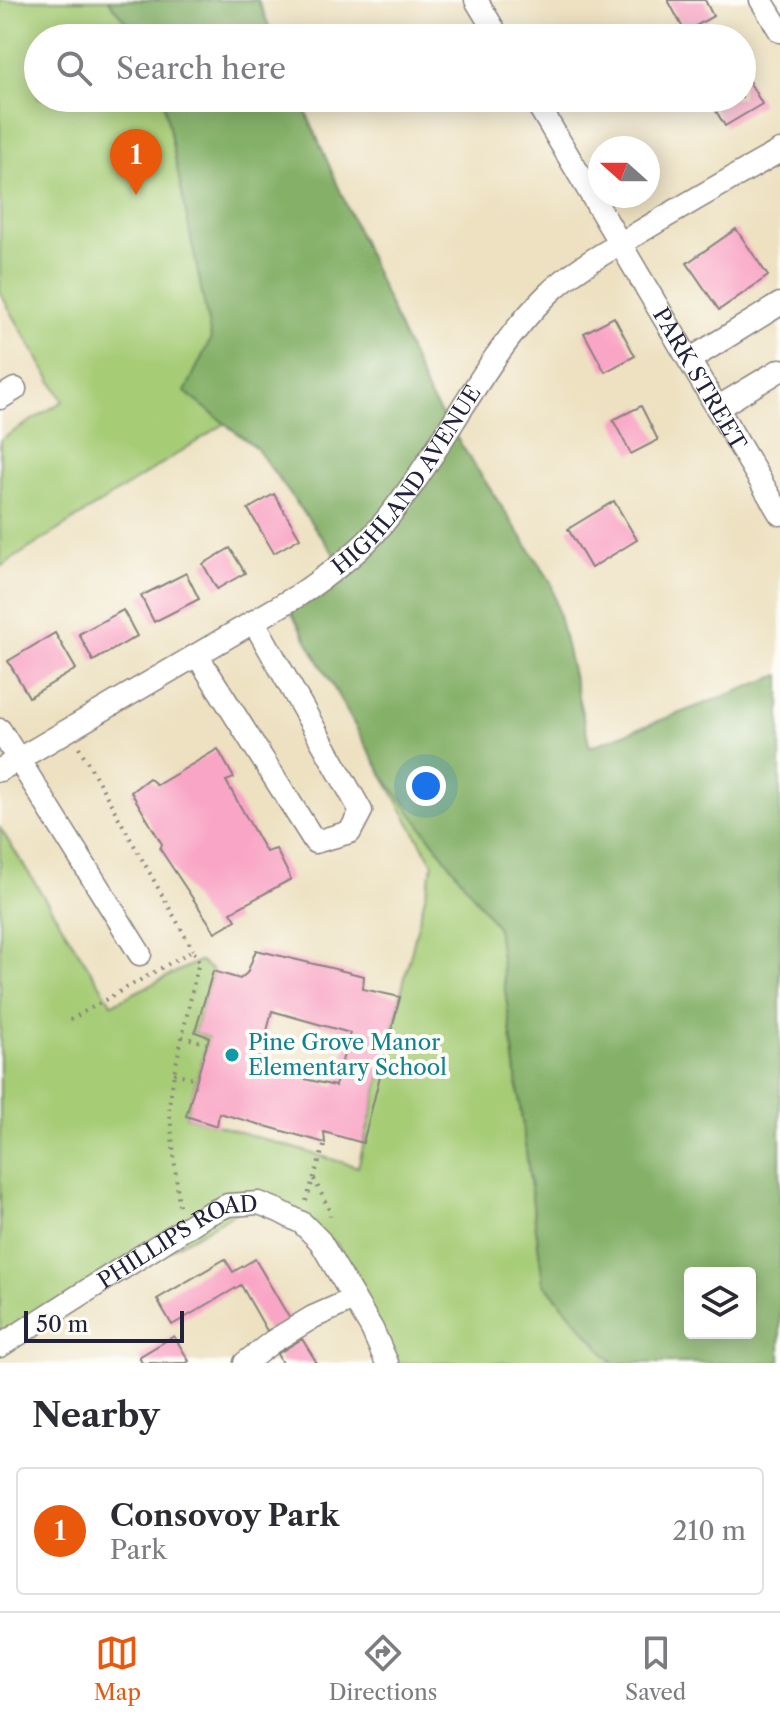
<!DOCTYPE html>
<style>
body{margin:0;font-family:"Libre Caslon Text",serif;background:#f7f7f7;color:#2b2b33}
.controls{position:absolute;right:24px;bottom:24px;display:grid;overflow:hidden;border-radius:8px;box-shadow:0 4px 20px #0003}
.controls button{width:72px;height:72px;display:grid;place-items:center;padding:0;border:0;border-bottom:2px solid #e1e1e2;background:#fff;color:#2b2b33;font:40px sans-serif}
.compass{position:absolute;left:588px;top:136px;width:72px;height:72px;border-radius:50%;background:#fff;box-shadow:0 4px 20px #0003;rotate:291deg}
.scale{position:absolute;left:24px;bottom:20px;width:160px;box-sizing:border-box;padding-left:8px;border:4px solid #22223b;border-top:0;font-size:22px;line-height:28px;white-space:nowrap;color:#22223b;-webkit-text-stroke:6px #fdfcf7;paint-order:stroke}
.you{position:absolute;left:426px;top:786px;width:28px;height:28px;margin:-20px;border:6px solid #fff;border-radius:50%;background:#1a73e8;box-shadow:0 0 0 12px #1a73e833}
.badge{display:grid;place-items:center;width:52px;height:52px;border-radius:50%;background:#ea580c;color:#fff;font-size:26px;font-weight:700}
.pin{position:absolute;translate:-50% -66px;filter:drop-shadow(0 2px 4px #0008)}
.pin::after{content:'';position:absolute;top:42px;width:28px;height:24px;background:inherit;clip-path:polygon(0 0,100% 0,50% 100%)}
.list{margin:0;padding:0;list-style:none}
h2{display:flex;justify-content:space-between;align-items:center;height:104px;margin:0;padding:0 32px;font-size:34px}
h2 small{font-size:26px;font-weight:400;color:#7c7c81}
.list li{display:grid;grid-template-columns:52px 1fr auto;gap:24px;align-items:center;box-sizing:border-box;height:128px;margin:0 16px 16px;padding:0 16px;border:2px solid #e1e1e2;border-radius:8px}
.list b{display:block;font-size:30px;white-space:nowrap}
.list p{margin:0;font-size:26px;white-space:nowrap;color:#7c7c81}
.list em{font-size:26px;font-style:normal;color:#7c7c81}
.icon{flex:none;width:44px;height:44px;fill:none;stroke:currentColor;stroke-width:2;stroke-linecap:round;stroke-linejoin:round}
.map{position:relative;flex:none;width:780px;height:1363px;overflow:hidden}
.search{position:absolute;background:#fff;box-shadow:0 4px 20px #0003;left:24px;right:24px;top:24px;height:88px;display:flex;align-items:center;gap:20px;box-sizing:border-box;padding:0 28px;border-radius:44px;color:#7c7c81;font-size:30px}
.sheet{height:248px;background:#fff}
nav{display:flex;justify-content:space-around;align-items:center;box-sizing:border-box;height:112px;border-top:2px solid #e1e1e2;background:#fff;font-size:22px;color:#7c7c81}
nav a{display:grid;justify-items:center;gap:4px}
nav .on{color:#ea580c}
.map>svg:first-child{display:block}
</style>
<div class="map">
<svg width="780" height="1363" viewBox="0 0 780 1363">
<rect width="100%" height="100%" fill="#fdfcf7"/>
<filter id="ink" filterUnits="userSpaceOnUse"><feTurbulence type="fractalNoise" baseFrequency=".0125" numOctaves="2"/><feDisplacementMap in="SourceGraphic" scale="16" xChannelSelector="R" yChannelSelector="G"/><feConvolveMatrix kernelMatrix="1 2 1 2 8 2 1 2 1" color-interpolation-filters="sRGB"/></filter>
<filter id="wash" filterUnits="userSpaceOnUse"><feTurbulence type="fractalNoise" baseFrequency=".006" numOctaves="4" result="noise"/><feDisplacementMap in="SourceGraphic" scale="32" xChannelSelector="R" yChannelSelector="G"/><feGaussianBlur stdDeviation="1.8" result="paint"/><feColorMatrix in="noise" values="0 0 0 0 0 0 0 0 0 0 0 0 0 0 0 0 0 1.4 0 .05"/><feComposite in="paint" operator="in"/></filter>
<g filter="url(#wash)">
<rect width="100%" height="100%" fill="#ede1c1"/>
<!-- green -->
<path fill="#a6cc76" stroke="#647758" stroke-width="2" d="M0,0H153L177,38H38V98H213L359,338L0,567V440L63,401L0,293Z
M382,774L497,927L543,1282L613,1363H395L337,1244L251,1204L0,1346V828L112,1004L199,961L213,971L195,1032L209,1037L186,1116L358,1167L433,864Z"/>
<!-- forest -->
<path fill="#84b067" stroke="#536951" stroke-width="2" fill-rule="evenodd" d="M108,0H258L274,38H139Z
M163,98H300L428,394L551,582L590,747L780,675V1363H613L543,1282L497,927L382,774L285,601L340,562L256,448L185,392L211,338ZM690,1273H750V1333H690Z"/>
<g id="blocks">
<!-- building -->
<path fill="#f9a5c5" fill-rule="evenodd" d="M668,0H705L713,16L685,32Z
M746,76L762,104L725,126L708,98H742V78Z
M736,229L768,276L719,310L687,263Z
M614,317L635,356L605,372L584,333Z
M641,406L658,440L631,454L613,420Z
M274,494L300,538L274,553L248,509Z
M614,501L637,540L591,568L568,529Z
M230,548L245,573L217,589L203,564Z
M186,573L199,599L154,622L141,596Z
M123,610L137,636L93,661L79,634Z
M55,633L76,669L29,697L8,661Z
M218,749L234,778L226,781L266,852L276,849L291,879L231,912L236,920L215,932L160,849L162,844L131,792L149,778L157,785Z
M256,950L364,976L363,989L400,997L363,1143L324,1132L325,1143L219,1113L217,1126L186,1116L209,1037L195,1032L213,971L240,979L247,973ZM272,1011L350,1033L335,1086L258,1068Z
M225,1259L233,1272L255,1259L290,1319L267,1331L241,1285L172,1325L157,1299Z
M174,1336L189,1361L186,1363H142L139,1357Z
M302,1339L317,1363H282L277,1354Z"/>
</g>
</g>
<g filter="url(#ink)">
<use href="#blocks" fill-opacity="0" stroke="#88827e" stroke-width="2"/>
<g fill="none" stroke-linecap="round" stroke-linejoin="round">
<!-- minor casing -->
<g stroke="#88827e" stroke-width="25">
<g id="minor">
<path d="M476,0L499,38"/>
<path d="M761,0L780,31"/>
<path id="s1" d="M534,98L780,514"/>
<path d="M689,360L780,304"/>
<path d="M0,398L15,389"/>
<path d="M717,408L780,370"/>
<path d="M197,655L315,842L350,832L361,811L254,622"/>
<path d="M0,730L140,954"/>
<path id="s2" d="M0,770L299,595C325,577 353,557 374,534C440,460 477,364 548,294C574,269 608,251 638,233C685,205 732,178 780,151"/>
<path id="s3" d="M0,1346L206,1215L228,1205L259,1203L279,1211L302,1223L320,1241L372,1329L387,1363"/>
<path d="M245,1363L272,1342L313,1317L354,1299"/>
</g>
</g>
<!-- path -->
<path stroke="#88827e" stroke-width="4" stroke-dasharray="2 6" stroke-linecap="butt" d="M79,747L193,950
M70,1020L193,950L199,961L174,1073L169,1106L179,1206
M182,1037L206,1043
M174,1073L196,1079
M314,1179L331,1213L330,1216
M306,1201L325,1143"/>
<!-- minor -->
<use href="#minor" stroke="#fff" stroke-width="22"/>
</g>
</g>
<!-- markers -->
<circle fill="#0f9aa8" stroke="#fdfcf7" stroke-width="3" cx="232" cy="1055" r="8"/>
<g text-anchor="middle" stroke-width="8" stroke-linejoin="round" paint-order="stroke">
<!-- street labels -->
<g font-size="22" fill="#22223b" stroke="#fdfcf7">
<text dy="8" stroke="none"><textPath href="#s1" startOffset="326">PARK STREET</textPath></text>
<text dy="8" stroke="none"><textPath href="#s2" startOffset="506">HIGHLAND AVENUE</textPath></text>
<text dy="8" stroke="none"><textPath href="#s3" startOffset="208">PHILLIPS ROAD</textPath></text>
</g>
<!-- culture labels -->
<g font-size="22" fill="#0d838f" stroke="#fdfcf7" text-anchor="start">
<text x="248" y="1050">Pine Grove Manor<tspan x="248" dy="25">Elementary School</tspan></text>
</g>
</g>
</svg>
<div class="controls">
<button><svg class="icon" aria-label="layers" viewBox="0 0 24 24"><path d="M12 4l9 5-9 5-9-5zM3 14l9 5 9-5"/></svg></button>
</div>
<svg class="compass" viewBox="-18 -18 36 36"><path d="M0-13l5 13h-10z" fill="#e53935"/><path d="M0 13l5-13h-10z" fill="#7c7c81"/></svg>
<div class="scale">50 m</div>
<div class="you"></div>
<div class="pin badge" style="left:136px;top:195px">1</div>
<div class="search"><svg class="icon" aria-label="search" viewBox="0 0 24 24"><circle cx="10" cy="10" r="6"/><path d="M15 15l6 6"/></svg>Search here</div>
</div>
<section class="sheet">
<h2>Nearby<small></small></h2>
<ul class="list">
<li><span class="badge">1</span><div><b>Consovoy Park</b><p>Park</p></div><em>210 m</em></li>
</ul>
</section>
<nav>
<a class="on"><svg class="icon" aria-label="map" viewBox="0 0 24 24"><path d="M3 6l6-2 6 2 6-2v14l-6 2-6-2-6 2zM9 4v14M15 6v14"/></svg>Map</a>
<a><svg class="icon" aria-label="directions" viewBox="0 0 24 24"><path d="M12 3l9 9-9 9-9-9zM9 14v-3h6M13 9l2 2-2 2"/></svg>Directions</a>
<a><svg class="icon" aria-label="saved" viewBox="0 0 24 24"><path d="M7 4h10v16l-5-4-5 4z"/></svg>Saved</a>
</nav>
